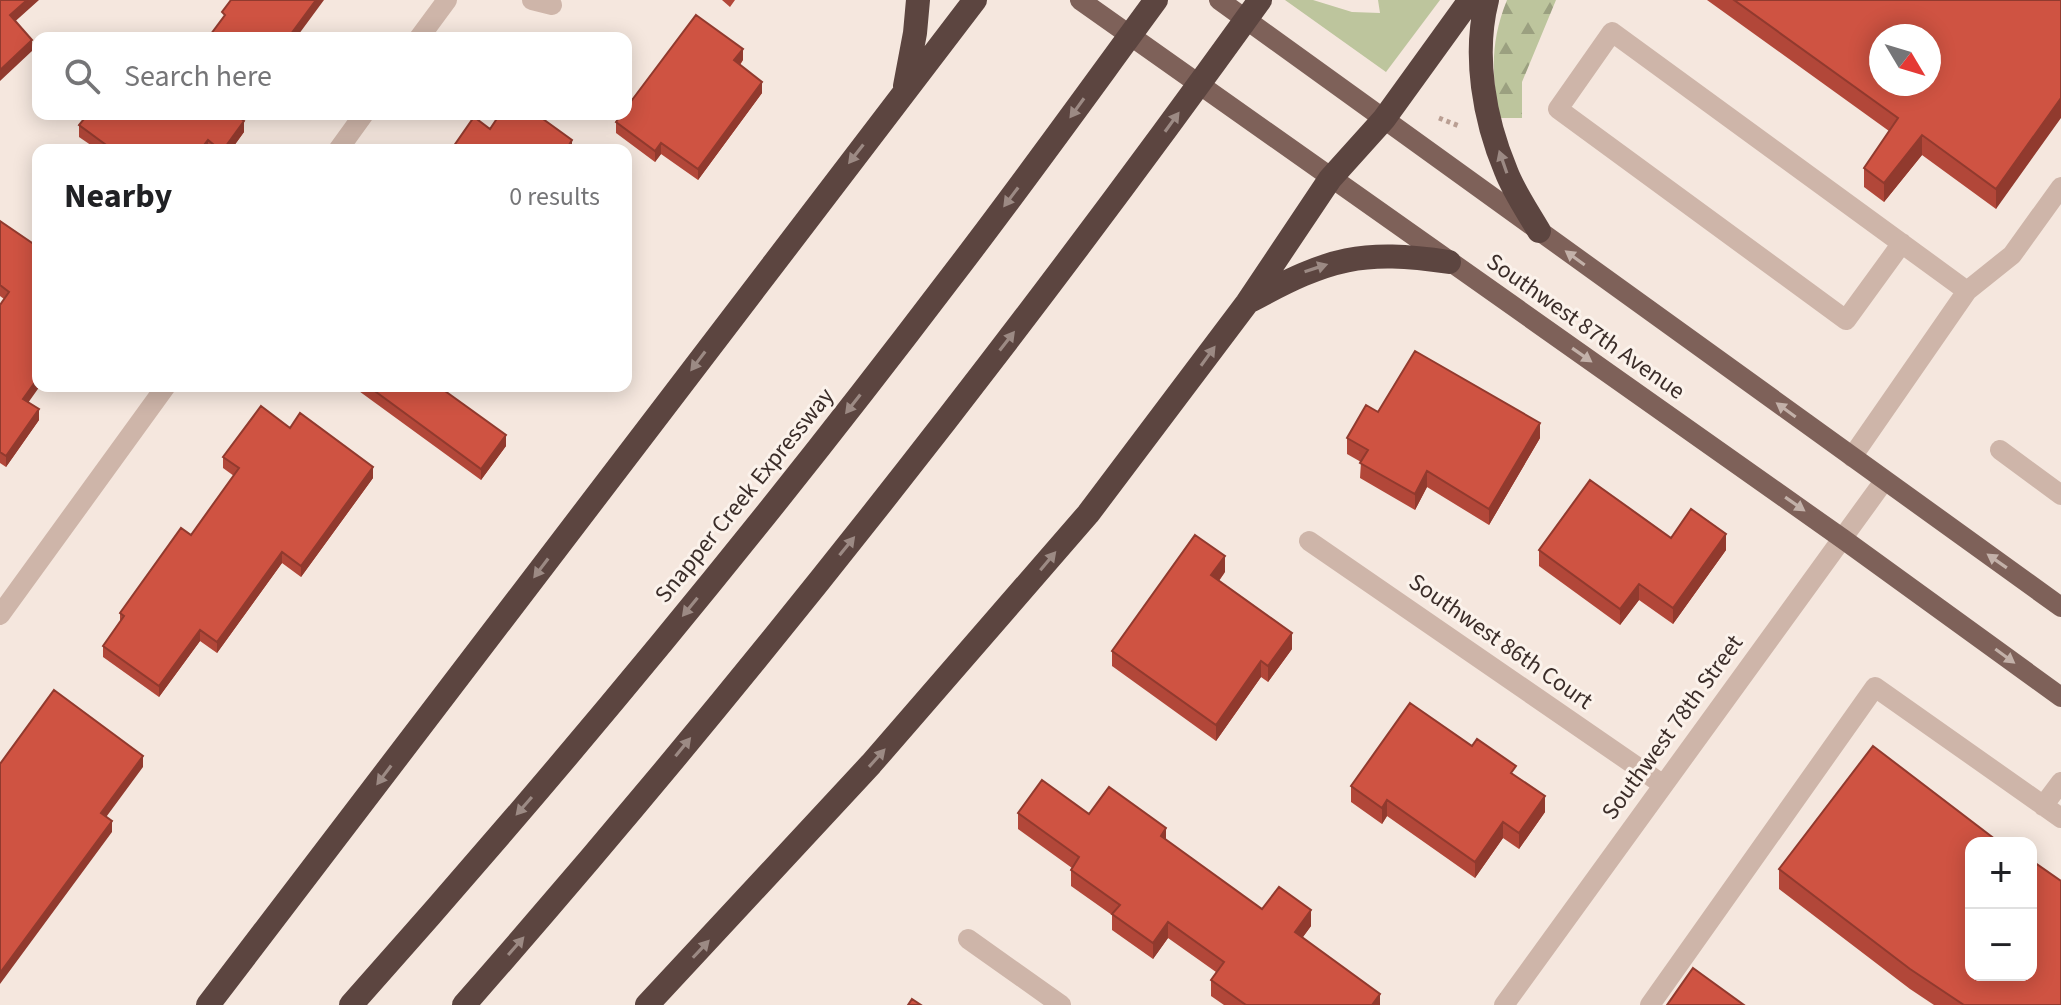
<!DOCTYPE html>
<meta charset="utf-8">
<style>
body{margin:0;font-family:"Source Sans 3",sans-serif;background:#f2f2f2;color:#202124}
.controls{position:absolute;right:24px;bottom:24px;display:grid;overflow:hidden;border-radius:16px;box-shadow:0 4px 20px #0003}
.controls button{width:72px;height:72px;display:grid;place-items:center;padding:0;border:0;border-bottom:2px solid #e0e0e0;background:#fff;color:#202124;font:40px sans-serif}
.compass{position:absolute;left:1869px;top:24px;width:72px;height:72px;border-radius:50%;background:#fff;box-shadow:0 4px 20px #0003;rotate:128deg}
.list{margin:0;padding:0;list-style:none}
h2{display:flex;justify-content:space-between;align-items:center;height:104px;margin:0;padding:0 32px;font-size:34px}
h2 small{font-size:26px;font-weight:400;color:#757577}
.icon{flex:none;width:44px;height:44px;fill:none;stroke:currentColor;stroke-width:2;stroke-linecap:round;stroke-linejoin:round}
.map{position:relative;flex:none;width:2061px;height:1005px;overflow:hidden}
.search{position:absolute;background:#fff;box-shadow:0 4px 20px #0003;left:32px;top:32px;width:600px;height:88px;display:flex;align-items:center;gap:20px;box-sizing:border-box;padding:0 28px;border-radius:16px;color:#757577;font-size:30px}
.panel{position:absolute;background:#fff;box-shadow:0 4px 20px #0003;left:32px;top:144px;width:600px;height:248px;border-radius:16px}
.map>svg:first-child{display:block}
</style>
<div class="map">
<svg width="2061" height="1005" viewBox="0 0 2061 1005">
<defs>
<pattern id="forest-firs" width="22" height="20" patternUnits="userSpaceOnUse" patternTransform="scale(2)"><rect width="22" height="20" fill="#bdc59d"/><path d="M5 1l3.5 6h-7zM16 11l3.5 6h-7z" fill="#9ba080"/></pattern>
</defs>
<rect width="100%" height="100%" fill="#f5e7de"/>
<!-- grass -->
<path fill="#bdc59d" d="M1285,0H1313L1352,12L1380,13L1378,0H1440L1386,72Z"/>
<!-- forest -->
<path fill="url(#forest-firs)" d="M1507,0H1556L1522,82V118H1499C1492,73 1490,42 1507,0Z"/>
<g fill="none" stroke-linecap="round" stroke-linejoin="round">
<!-- path -->
<path stroke="#ba9f93" stroke-width="5" stroke-dasharray="4 4" stroke-linecap="butt" d="M1439,118L1459,126"/>
<!-- minor -->
<path stroke="#ceb5a9" stroke-width="20" d="M532,0L552,5
M419,38L447,0
M338,150L364,114
M1902,243L1846,320L1558,109L1612,32L1967,291
M2000,450L2061,495
M1852,457L1967,291L2012,255L2061,187
M1309,541L1662,784
M0,615L166,386
M2043,806L2061,782
M968,939L1061,1005
M1504,1005L1884,481
M1650,1005L1875,687L2061,818"/>
<!-- major -->
<path stroke="#7e6159" stroke-width="20" d="M1080,0L1843,539L2061,697
M1219,0L2061,607"/>
<!-- highway -->
<path stroke="#5c4540" stroke-width="24" d="M1487,0C1473,55 1484,119 1506,171C1514,192 1528,212 1539,231
M905,86L915,33L918,0
M1252,300C1329,258 1362,249 1449,262
M208,1005L975,0
M351,1005C559,772 759,530 948,281C1019,189 1087,94 1156,0
M464,1005C746,684 1010,347 1260,0
M647,1005L871,764L1088,514L1247,303L1330,179L1384,119L1470,0"/>
</g>
<!-- wall -->
<path fill="#b24739" d="M722,0H735L730,7Z
M1707,0H2061L1996,209L1922,155L1884,202L1864,187V168L1889,131Z
M743,60L740,65L762,93L698,180L661,154L655,162L616,133V122Z
M150,117L244,132L231,150H98L79,137V125Z
M0,221L29,402L39,420L6,467L0,463V305L4,299L0,296Z
M352,386H438L506,446L481,480Z
M1378,412L1540,438L1489,525L1427,487L1415,510L1360,478L1361,462L1347,454V438Z
M290,428L373,478L301,577L282,563L217,653L200,641L159,697L103,657V646L120,623V613L191,535L234,476L223,468V457Z
M1671,538L1726,550L1673,624L1639,600L1620,625L1539,566V550Z
M1225,572L1219,581L1292,649L1268,682L1261,677L1216,741L1112,666V651Z
M1516,776L1545,812L1519,849L1503,838L1475,878L1387,816L1382,824L1351,802V786Z
M1018,813L1089,814L1166,840L1262,909L1311,926L1302,938L1380,1005H1224L1211,996V980L1216,972L1168,938L1153,959L1112,930V915L1071,886V870L1072,868L1018,829Z
M1779,869L2061,1005H1934L1910,989L1779,889Z"/>
<!-- shaded-wall -->
<path fill="#913a2e" d="M27,0H39L10,26V15Z
M316,0H324L296,38H288Z
M32,40V51L0,81V70Z
M743,49V60L734,72V60Z
M762,82V93L698,180V169Z
M2061,98V118L1996,209V189Z
M244,121V132L231,150H223Z
M1922,135V155L1884,202V183Z
M208,140V150H200Z
M572,140V150H566Z
M661,143V154L655,162V151Z
M38,378V386H40L23,410V399Z
M39,409V420L6,467V456Z
M1540,423V438L1489,525V509Z
M506,435V446L481,480V469Z
M373,467V478L301,577V566Z
M1427,471V487L1415,510V494Z
M1726,534V550L1673,624V608Z
M282,552V563L217,653V642Z
M1225,556V572L1211,591V575Z
M1639,584V600L1620,625V609Z
M200,630V641L159,697V686Z
M1292,633V649L1268,682V666Z
M1261,661V677L1216,741V725Z
M143,756V767L101,824V813Z
M1545,796V812L1519,849V833Z
M1387,800V816L1382,824V808Z
M112,821V832L0,984V973Z
M1503,822V838L1475,878V862Z
M1166,828V844L1161,836Z
M1311,910V926L1295,948V932Z
M1168,922V938L1153,959V943Z
M1380,994V1005H1372Z"/>
<!-- building -->
<path fill="#cf5342" stroke="#913a2e" stroke-width="2" fill-rule="evenodd" d="M0,0H27L10,15L32,40L0,70Z
M231,0H316L288,38H208L225,15L222,12Z
M1734,0H2061V98L1996,189L1922,135L1884,183L1864,168L1898,118ZM1881,36H1929V84H1881Z
M696,15L743,49L734,60L762,82L698,169L661,143L655,151L616,122L622,114H626V108Z
M88,114H146L150,117L153,114H235L244,121L223,150H220L208,140L200,150H113L79,125Z
M500,114H536L572,140L566,150H451L474,117L490,129Z
M0,221L38,247V378L23,399L39,409L6,456L0,452V305L9,292L0,285Z
M1415,351L1540,423L1489,509L1427,471L1415,494L1360,463L1368,450L1347,438L1366,405L1378,412Z
M368,386H438L506,435L481,469Z
M261,406L290,428L300,413L373,467L301,566L282,552L217,642L200,630L159,686L103,646L124,616L120,613L181,528L191,535L239,468L223,457Z
M1590,480L1671,538L1691,509L1726,534L1673,608L1639,584L1620,609L1539,550Z
M1195,535L1225,556L1211,575L1292,633L1268,666L1261,661L1216,725L1112,651Z
M54,690L143,756L101,813L112,821L0,973V764Z
M1410,703L1472,746L1477,739L1516,766L1511,773L1545,796L1519,833L1503,822L1475,862L1387,800L1382,808L1351,786Z
M1873,746L2000,843H1971V975H2031V860L2061,881V1005H1964L1910,969L1779,869Z
M1042,780L1089,814L1109,787L1166,828L1161,836L1262,909L1279,887L1311,910L1295,932L1380,994L1372,1005H1246L1211,980L1224,962L1168,922L1153,943L1112,914L1120,905L1071,870L1079,857L1018,813Z
M1693,968L1744,1005H1667Z
M912,999L921,1005H908Z"/>
<!-- one-way arrows -->
<defs><path id="oneway-solid" d="M-6-.8H1V-3.2L6.5 0L1 3.2V.8H-6Z" transform="scale(2)"/></defs>
<g fill="#9c8a84">
<use href="#oneway-solid" transform="translate(1077 108) rotate(126)"/>
<use href="#oneway-solid" transform="translate(1172 122) rotate(-54)"/>
<use href="#oneway-solid" transform="translate(856 154) rotate(128)"/>
<use href="#oneway-solid" transform="translate(1503 162) rotate(-109)"/>
<use href="#oneway-solid" transform="translate(1011 197) rotate(127)"/>
<use href="#oneway-solid" transform="translate(1316 268) rotate(-18)"/>
<use href="#oneway-solid" transform="translate(1007 341) rotate(-52)"/>
<use href="#oneway-solid" transform="translate(1208 356) rotate(-54)"/>
<use href="#oneway-solid" transform="translate(698 361) rotate(127)"/>
<use href="#oneway-solid" transform="translate(853 404) rotate(128)"/>
<use href="#oneway-solid" transform="translate(847 546) rotate(-51)"/>
<use href="#oneway-solid" transform="translate(1048 561) rotate(-50)"/>
<use href="#oneway-solid" transform="translate(541 568) rotate(127)"/>
<use href="#oneway-solid" transform="translate(690 607) rotate(129)"/>
<use href="#oneway-solid" transform="translate(683 747) rotate(-51)"/>
<use href="#oneway-solid" transform="translate(877 758) rotate(-48)"/>
<use href="#oneway-solid" transform="translate(384 775) rotate(127)"/>
<use href="#oneway-solid" transform="translate(524 806) rotate(131)"/>
<use href="#oneway-solid" transform="translate(516 946) rotate(-49)"/>
<use href="#oneway-solid" transform="translate(701 949) rotate(-47)"/>
</g>
<g fill="#c3b1a9">
<use href="#oneway-solid" transform="translate(1575 258) rotate(-144)"/>
<use href="#oneway-solid" transform="translate(1582 355) rotate(35)"/>
<use href="#oneway-solid" transform="translate(1786 410) rotate(-144)"/>
<use href="#oneway-solid" transform="translate(1795 504) rotate(35)"/>
<use href="#oneway-solid" transform="translate(1997 561) rotate(-145)"/>
<use href="#oneway-solid" transform="translate(2005 656) rotate(36)"/>
</g>
<g text-anchor="middle" stroke-width="6" stroke-linejoin="round" paint-order="stroke">
<!-- street labels -->
<g font-size="24" fill="#3b2d29" stroke="#fbf2eb">
<text transform="translate(1586 326) rotate(35)" y="8">Southwest 87th Avenue</text>
<text transform="translate(744 495) rotate(-51)" y="8">Snapper Creek Expressway</text>
<text transform="translate(1501 641) rotate(35)" y="8">Southwest 86th Court</text>
<text transform="translate(1672 727) rotate(-54)" y="8">Southwest 78th Street</text>
</g>
</g>
</svg>
<div class="controls">
<button>+</button>
<button>−</button>
</div>
<svg class="compass" viewBox="-18 -18 36 36"><path d="M0-13l5 13h-10z" fill="#e53935"/><path d="M0 13l5-13h-10z" fill="#757577"/></svg>
<div class="search"><svg class="icon" aria-label="search" viewBox="0 0 24 24"><circle cx="10" cy="10" r="6"/><path d="M15 15l6 6"/></svg>Search here</div>
<section class="panel">
<h2>Nearby<small>0 results</small></h2>
<ul class="list">
</ul>
</section>
</div>
